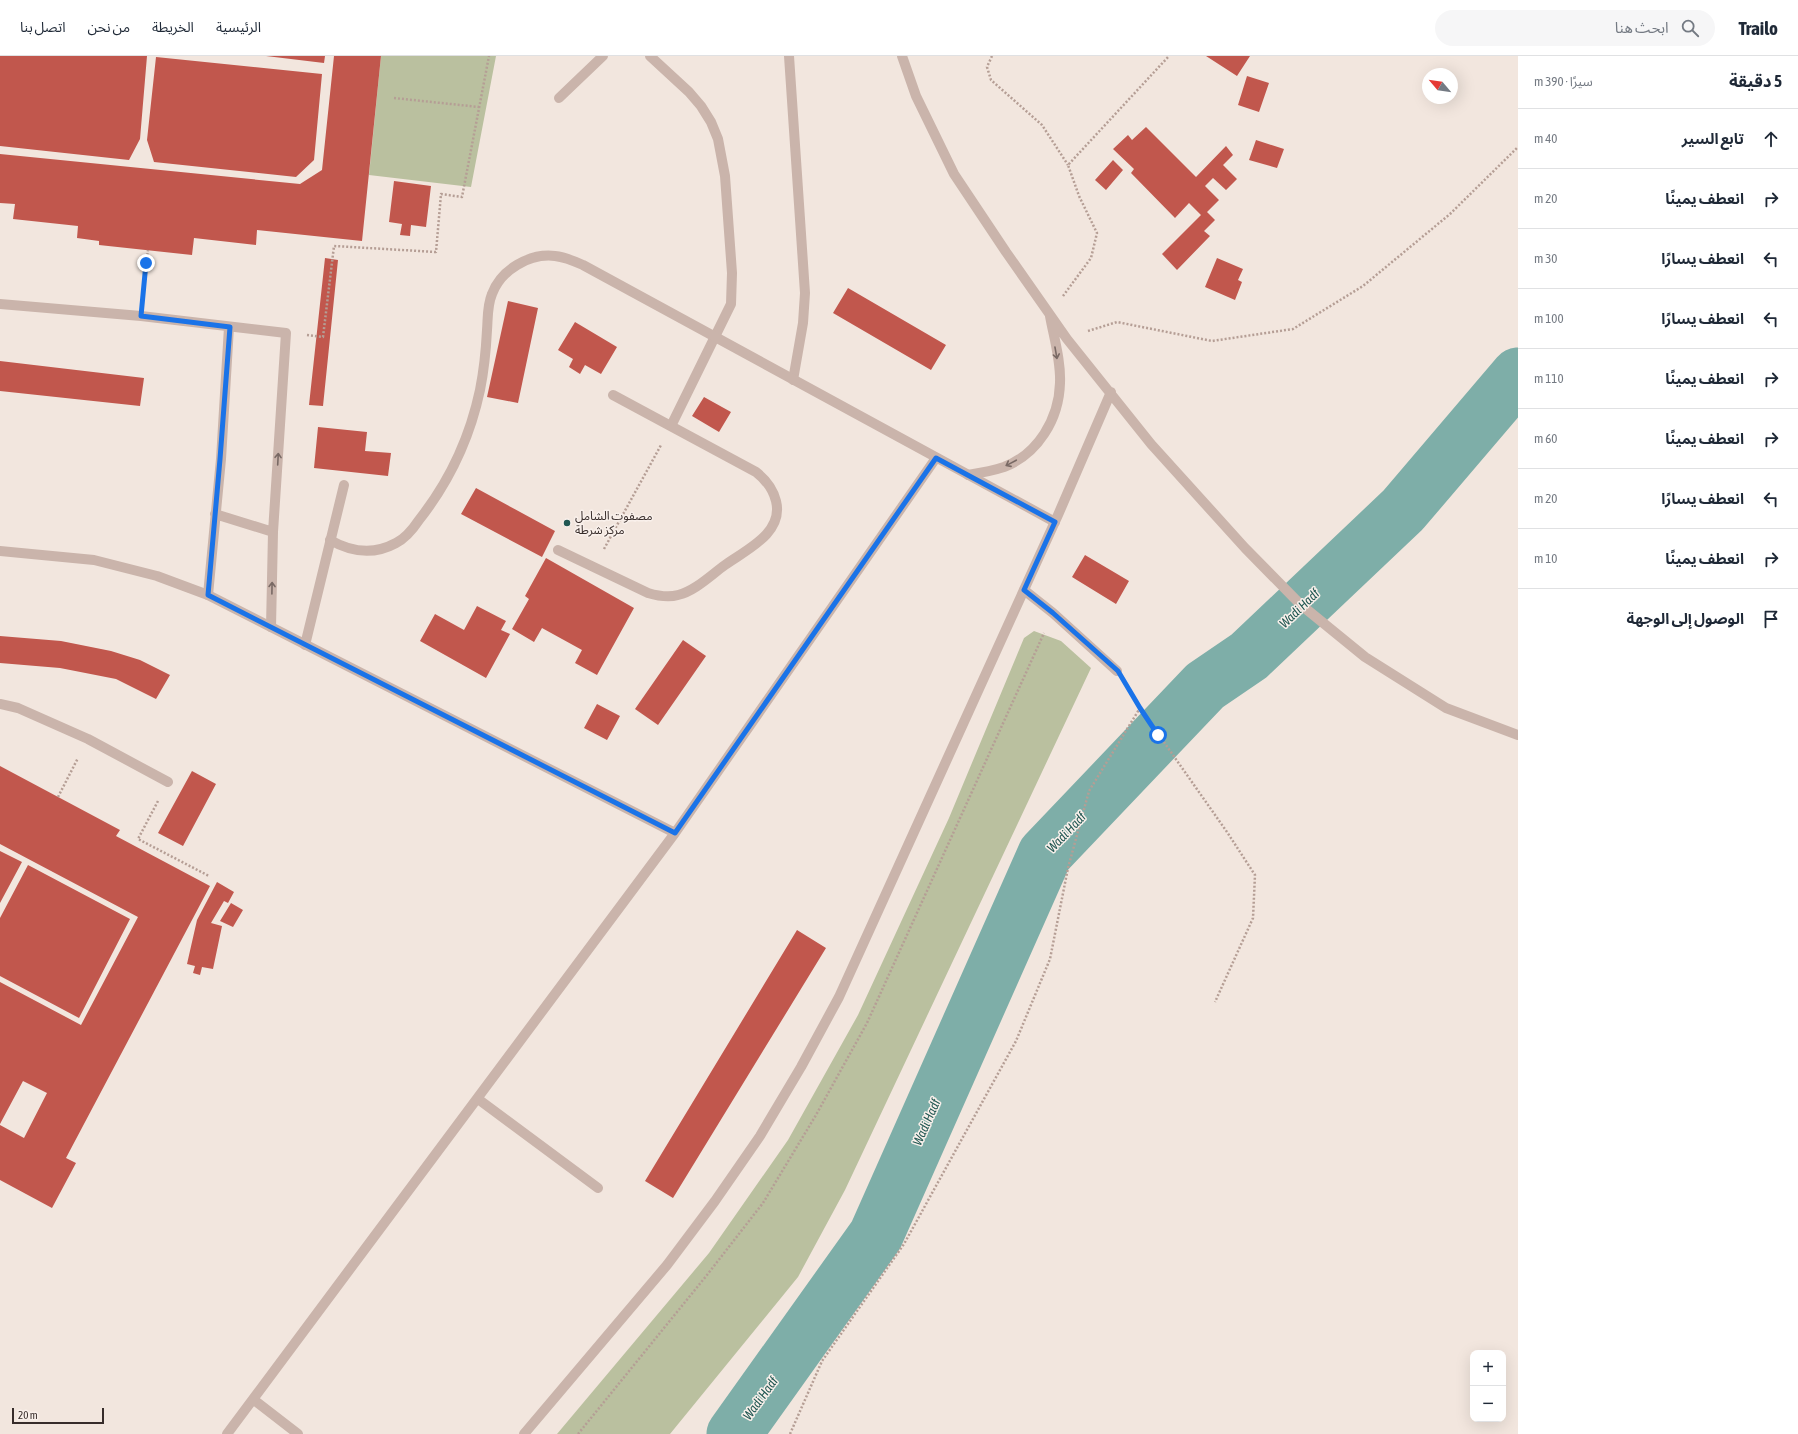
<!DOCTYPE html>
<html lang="ar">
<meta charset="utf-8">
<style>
body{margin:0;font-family:"Asap Condensed","Noto Sans Arabic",sans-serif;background:#f6f6f7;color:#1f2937;direction:rtl}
.controls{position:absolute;right:12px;bottom:12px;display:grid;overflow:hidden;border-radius:8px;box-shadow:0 4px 16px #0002}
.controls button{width:36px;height:36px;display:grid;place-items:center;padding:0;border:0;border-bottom:1px solid #e0e1e3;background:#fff;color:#1f2937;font:20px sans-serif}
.compass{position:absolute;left:1422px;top:12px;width:36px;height:36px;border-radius:50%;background:#fff;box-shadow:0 4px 16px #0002;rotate:299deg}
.scale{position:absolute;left:12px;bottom:10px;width:92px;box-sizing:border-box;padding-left:4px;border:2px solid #372c2a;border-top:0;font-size:11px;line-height:14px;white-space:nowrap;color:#372c2a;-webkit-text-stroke:3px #f9f0eb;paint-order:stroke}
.stop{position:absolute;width:12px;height:12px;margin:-9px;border:3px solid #1a73e8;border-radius:50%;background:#fff}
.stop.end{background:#1a73e8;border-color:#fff;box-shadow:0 1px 4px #0008}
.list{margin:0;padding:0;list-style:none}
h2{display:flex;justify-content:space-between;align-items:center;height:52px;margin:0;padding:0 16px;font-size:17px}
h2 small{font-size:13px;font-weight:400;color:#747a83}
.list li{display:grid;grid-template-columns:26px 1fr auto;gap:12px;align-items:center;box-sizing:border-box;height:60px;padding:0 16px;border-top:1px solid #e0e1e3}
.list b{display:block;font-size:15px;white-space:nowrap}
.list em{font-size:13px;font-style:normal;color:#747a83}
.icon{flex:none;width:22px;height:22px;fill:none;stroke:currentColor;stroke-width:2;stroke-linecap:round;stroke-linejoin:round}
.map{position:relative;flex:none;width:1518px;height:1378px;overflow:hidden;direction:ltr}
header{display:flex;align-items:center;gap:24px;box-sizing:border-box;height:56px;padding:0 20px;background:#fff;border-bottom:1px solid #e0e1e3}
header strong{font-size:19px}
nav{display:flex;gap:22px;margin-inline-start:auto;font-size:14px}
.search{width:280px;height:36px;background:#f6f6f7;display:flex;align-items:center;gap:10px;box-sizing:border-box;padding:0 14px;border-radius:22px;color:#747a83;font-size:15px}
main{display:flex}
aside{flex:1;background:#fff}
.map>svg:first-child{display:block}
</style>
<header>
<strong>Trailo</strong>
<div class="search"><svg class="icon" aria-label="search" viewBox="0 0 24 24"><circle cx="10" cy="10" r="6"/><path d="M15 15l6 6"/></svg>ابحث هنا</div>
<nav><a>الرئيسية</a><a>الخريطة</a><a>من نحن</a><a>اتصل بنا</a></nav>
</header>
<main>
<aside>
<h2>5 دقيقة<small>سيرًا · 390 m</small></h2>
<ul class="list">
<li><svg class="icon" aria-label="ahead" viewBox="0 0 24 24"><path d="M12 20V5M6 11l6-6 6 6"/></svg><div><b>تابع السير</b></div><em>40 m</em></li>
<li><svg class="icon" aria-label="right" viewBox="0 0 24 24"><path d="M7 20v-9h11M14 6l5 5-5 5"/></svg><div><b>انعطف يمينًا</b></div><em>20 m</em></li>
<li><svg class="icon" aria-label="left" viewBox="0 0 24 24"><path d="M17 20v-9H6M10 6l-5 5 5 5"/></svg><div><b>انعطف يسارًا</b></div><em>30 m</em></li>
<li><svg class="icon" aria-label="left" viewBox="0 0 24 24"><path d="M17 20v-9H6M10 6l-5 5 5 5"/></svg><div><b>انعطف يسارًا</b></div><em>100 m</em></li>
<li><svg class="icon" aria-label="right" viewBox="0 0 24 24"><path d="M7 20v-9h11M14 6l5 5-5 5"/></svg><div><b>انعطف يمينًا</b></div><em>110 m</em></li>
<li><svg class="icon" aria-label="right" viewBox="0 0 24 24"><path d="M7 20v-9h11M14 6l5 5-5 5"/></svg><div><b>انعطف يمينًا</b></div><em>60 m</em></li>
<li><svg class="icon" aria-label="left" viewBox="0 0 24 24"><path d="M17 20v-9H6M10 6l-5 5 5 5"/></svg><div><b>انعطف يسارًا</b></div><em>20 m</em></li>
<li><svg class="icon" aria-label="right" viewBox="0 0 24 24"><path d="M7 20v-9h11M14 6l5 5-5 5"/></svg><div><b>انعطف يمينًا</b></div><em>10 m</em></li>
<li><svg class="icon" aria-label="arrive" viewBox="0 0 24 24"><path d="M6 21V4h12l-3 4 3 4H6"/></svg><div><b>الوصول إلى الوجهة</b></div></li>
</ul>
</aside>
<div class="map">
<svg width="1518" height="1378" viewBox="0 0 1518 1378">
<rect width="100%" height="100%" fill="#f2e6de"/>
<!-- green -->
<path fill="#bac09f" d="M381,0H496L471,131L369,119Z
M1034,575L1061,585L1091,612L845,1134L798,1221L670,1378H557L709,1197L788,1084L858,959L949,762L1024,582Z"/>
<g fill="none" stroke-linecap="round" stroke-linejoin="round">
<!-- river -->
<path stroke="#7eaea8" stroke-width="55" d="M734,1378L876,1179L1045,798L1205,630L1249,600L1403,454L1518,319"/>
</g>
<!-- building -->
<path fill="#c1574d" d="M0,0H147L140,83L129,104L0,90Z
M266,0H325L324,7Z
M334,0H381L362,185L257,174L256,189L194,182L192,199L99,189V185L77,182L78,170L13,163L15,148L0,147V98L300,128L322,114Z
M1206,0H1250L1237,20Z
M156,1L322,18L314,104L296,121L154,106L147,84Z
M1247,20L1269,27L1259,56L1238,49Z
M1146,71L1196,121L1226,90L1233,99L1223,109L1237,123L1226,134L1213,122L1205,130L1219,144L1207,156L1215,164L1204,175L1210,180L1177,214L1162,198L1201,159L1189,147L1175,162L1131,117L1134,113L1113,93L1128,79L1132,84Z
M1256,84L1284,93L1277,112L1249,104Z
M1113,104L1123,114L1106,134L1095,124Z
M394,125L431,130L426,171L411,169L410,180L400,179L402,168L389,166Z
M325,202L338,204L323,350L309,349Z
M1217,202L1243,213L1238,224L1242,226L1235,244L1205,231Z
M848,232L946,289L931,314L833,257Z
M508,245L538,252L518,347L487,341Z
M575,266L617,291L601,318L585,309L580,318L569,311L573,303L558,294Z
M0,305L144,322L140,350L0,335Z
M704,341L731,356L719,376L692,360Z
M318,371L367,376L365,395L391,397L388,420L314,412Z
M476,432L555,475L542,501L461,458Z
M1085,499L1129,525L1116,548L1072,521Z
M546,502L634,552L597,619L575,607L582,594L542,572L534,586L512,573L529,543L525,540Z
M477,550L506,565L501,574L510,578L486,622L420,585L435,558L464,574Z
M0,580L61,585L111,595L140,604L170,619L156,643L116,623L60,612L0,607Z
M683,584L706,600L658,669L635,653Z
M597,648L620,660L607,684L584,672Z
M0,710L120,774L116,780L210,830L66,1102L76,1107L52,1152L0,1124V1069L24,1082L47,1037L23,1025L0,1068V926L81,969L138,861L0,788Z
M192,715L216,728L183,790L158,777Z
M0,795L22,806L0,847Z
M28,809L130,863L79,962L0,920V862Z
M217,826L234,836L228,847L224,845L211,867L222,870L213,913L202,911L200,919L193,917L195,910L187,908L197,864Z
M231,847L243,854L233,871L220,865Z
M797,874L826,892L673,1142L645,1125Z"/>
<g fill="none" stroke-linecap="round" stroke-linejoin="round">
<!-- path -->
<path stroke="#b59e95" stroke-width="2.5" stroke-dasharray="2 2" stroke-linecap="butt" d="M992,0L987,11L991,24L1042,69L1068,109
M394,42L479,51
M143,239L148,194
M1063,240L1091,202L1097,177L1079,140L1068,109L1169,0
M1088,275L1117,266L1212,285L1293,273L1363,230L1450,158L1518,91
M307,279L323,281L334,190L436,196L441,138L462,141L489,0
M604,493L661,389
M1128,633L1140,652L1227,776L1255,819L1253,862L1215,946
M58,741L78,702
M158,745L138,783L209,820
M578,1378L707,1219L763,1147L816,1059L867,967L1044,577
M790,1378L822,1305L904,1188L1016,985L1050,903L1068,812L1089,735L1140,652"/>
<!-- service -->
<path stroke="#cab4ab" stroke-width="10" d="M650,0L689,36L701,50L711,66L718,83L725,120L732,217L731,248L671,370
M789,0L805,237L803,267L793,324
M559,42L603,0
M0,248L141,260L286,277L273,476L271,571
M215,458L273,476
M558,494L648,537C658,540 668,542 678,539C695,535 711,519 725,509C746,494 784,477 776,445C773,433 765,423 756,416L613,339
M1024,534L1053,557L1117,615
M208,539L221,403L229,271
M305,589L344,429
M0,648L18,652L88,683L168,726
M478,1043L598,1132
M254,1344L298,1378"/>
<!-- minor -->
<path stroke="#cab4ab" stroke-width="10" d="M330,484C351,496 374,499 396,487C406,482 413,473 419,464C449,426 470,381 480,334C484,314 486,294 487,274C488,262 487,250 492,238C501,214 529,197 555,200C565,201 574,205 583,209L1055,466
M0,495L94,504L157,520L208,539L675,777
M227,1378L675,777L936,402"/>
<!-- tertiary -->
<path stroke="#cab4ab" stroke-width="10" d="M902,0L916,40L954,118L1006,196L1067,283L1151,388L1245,492L1300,548L1365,601L1446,652L1518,679
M968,419C980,417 992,415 1004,411C1038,398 1059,363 1060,327C1061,305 1054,282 1050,260
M524,1378L667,1209L715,1145L760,1080L801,1011L839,941L1058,459L1111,336"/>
</g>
<!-- one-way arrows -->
<defs><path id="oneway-shaft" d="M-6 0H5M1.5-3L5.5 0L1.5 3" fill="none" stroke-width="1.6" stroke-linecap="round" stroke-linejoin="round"/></defs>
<g stroke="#796964">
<use href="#oneway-shaft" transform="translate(1056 297) rotate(80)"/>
<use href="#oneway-shaft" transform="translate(278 403) rotate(-87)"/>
<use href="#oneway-shaft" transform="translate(1011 407) rotate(152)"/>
<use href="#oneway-shaft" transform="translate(272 532) rotate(-89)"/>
</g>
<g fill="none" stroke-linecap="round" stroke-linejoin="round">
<!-- route -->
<path stroke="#1a73e8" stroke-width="5" d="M146,207L141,260L230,271L220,403L208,539L675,777L936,402L1055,466L1024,534L1053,557L1118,615L1140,652L1158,679"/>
</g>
<!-- markers -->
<circle fill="#215752" stroke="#f9f0eb" stroke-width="1.5" cx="567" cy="467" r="4"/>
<g text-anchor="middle" stroke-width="3" stroke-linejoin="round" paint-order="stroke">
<!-- poi labels -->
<g font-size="12" fill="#372c2a" stroke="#f9f0eb" text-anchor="start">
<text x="575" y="464">مصفوت الشامل<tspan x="575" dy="14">مركز شرطة</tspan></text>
</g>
<!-- water labels -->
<g font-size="13" font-style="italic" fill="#215752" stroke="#f9f0eb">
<text transform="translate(1299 552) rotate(-44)" y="5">Wadi Hadf</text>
<text transform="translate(1066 776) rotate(-46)" y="5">Wadi Hadf</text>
<text transform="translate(926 1066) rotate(-66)" y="5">Wadi Hadf</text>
<text transform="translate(760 1342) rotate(-54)" y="5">Wadi Hadf</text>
</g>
</g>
</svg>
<div class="controls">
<button>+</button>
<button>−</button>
</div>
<svg class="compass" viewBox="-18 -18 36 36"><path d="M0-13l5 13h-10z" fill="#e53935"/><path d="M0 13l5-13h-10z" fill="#747a83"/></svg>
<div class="scale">20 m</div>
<div class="stop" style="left:1158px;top:679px"></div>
<div class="stop end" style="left:146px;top:207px"></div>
</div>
</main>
